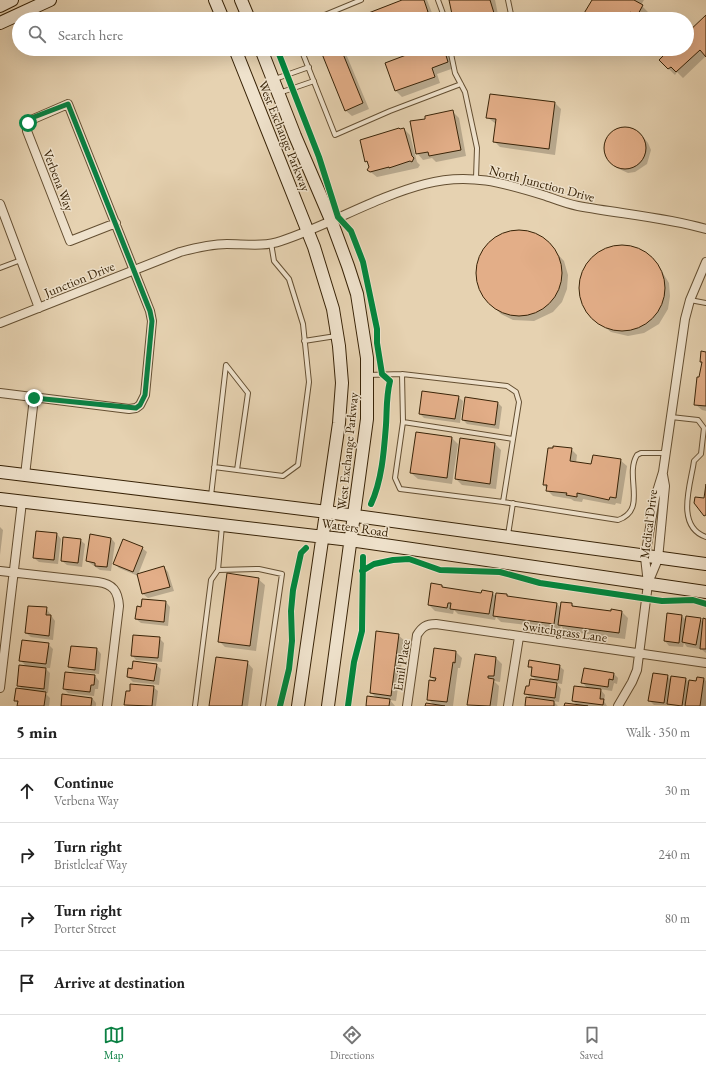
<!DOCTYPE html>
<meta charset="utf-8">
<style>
body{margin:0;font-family:"EB Garamond",serif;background:#f6f6f6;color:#222}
.stop{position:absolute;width:12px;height:12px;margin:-9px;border:3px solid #0b8043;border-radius:50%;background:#fff}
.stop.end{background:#0b8043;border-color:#fff;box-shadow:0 1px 4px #0008}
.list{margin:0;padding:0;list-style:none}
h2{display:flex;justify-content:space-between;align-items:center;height:52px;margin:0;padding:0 16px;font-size:17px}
h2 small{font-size:13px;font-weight:400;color:#767676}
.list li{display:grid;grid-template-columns:26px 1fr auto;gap:12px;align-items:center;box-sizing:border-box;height:64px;padding:0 16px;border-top:1px solid #e0e0e0}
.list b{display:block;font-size:15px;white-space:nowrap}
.list p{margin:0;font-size:13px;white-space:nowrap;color:#767676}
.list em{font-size:13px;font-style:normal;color:#767676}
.icon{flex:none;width:22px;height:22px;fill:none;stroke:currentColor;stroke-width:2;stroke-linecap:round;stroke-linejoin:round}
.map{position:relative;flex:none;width:706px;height:706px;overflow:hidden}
.search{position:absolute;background:#fff;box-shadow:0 4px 16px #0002;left:12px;right:12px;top:12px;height:44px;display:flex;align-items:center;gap:10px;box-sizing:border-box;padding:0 14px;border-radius:22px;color:#767676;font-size:15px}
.sheet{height:308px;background:#fff}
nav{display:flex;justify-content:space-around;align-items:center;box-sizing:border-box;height:56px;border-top:1px solid #e0e0e0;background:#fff;font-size:11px;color:#767676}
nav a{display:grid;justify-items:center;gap:2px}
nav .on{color:#0b8043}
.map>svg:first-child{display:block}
</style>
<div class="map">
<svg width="706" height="706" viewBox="0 0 706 706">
<rect width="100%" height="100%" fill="#e6d2b1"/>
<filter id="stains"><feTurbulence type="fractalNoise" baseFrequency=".005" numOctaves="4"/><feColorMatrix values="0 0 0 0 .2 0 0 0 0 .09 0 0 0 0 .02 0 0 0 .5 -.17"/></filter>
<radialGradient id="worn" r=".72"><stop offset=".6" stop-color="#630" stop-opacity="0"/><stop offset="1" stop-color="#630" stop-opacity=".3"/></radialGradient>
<!-- shadow -->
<path fill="#0003" d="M404,0H427L434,18L356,19Z
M450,0H495L499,19H454Z
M594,0H644L641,5L648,12L644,19L636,17L635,19H587L585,15Z
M706,16V56L683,78L677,72L675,75L660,60L671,49H687V34Z
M321,49H344L369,109L352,116L345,110Z
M443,49L449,55L454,68L437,74L440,83L402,97L396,91L386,64L424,50L429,55Z
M555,103L561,109L555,155L500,147L494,141L496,124L487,117Z
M453,112L459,118L466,156L436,162L432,158L423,160L417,153L426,119Z
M621,128H632L639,132L648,143L651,150L647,164L635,172L628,173L617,168L608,157L605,150L609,136Z
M404,129L410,135L417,162L420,165L418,168L377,177L368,170L369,165L366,161Z
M524,231L543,239L564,261L568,275L567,289L562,302L553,312L534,321L513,320L501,314L485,298L479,285L478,265L483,252L497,237L510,232Z
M621,246L635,248L652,259L658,265L669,283L670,296L668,309L659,324L644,333L628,336L611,332L598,322L591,316L582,301L580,290L584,271L592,260L602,251Z
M706,353V411L702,410L695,404L702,363L701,361Z
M458,397L463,401L460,423L424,418L420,414Z
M466,398L498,403L502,407L499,429L467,424L463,420Z
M417,433L452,438L458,444L452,484L418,479L411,473Z
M495,444L501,450L496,489L462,485L456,479Z
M571,449L577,455L576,463L592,465L620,460L627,466L621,504L616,503L615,505L583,499L582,502L574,501L571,499L553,496L547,490L544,484Z
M0,527L3,530L0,555Z
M57,534L61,539L58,564L39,562L34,558Z
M111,538L115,543L111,571L100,570L87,561Z
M80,540L85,544L82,567L67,565L62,561Z
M142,548L147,552L138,575L164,567L168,572L174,591L148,598L143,594L138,576L119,568L114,563Z
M258,579L265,585L256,651L225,647L219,641Z
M442,586L445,588L482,594L492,593L497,597L507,595L510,598L557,604L561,608L572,604L575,608L611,612H622L628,618L625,639L565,631L561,626L560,629L501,622L496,617L495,620L458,614L454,610L453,614L435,611L429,605Z
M166,602L170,607L168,626L141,623L136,619L142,608Z
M46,608L55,621L53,640L31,637L26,633Z
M668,614L682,616L686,620L700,619L704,623L706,620V653L701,649L687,647L684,643L683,647L669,646L665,641Z
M398,635L405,641L396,701L390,700L395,706H367L377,698L371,693Z
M159,638L164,643L162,662L136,660L132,655Z
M48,644L53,649L50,668H45L50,673L48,693L44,692L50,698L49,706H18V704L15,700L23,690L18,685L26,666L21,661Z
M97,649L101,654L99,674L74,671L69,667Z
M456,652L462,658L460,668H458L453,706H427L434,705L428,699L436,682L431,677Z
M476,655L496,658L502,664L500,682L494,681L499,686L497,706L468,705Z
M247,662L253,669L248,706H210Z
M156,665L161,669L159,685L133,682L128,677L133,670Z
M529,666H559L564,670L562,684L556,683L561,689L559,702L553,701L558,706H526L531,699L526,693L537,681L532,676V669Z
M614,674L618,678L617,684L614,683L612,691L600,689L605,695L604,701L607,706H565H578L573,701L588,689L583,683Z
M95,676L99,681L98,689H95L94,696L68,693L64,689Z
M667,676L671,680L686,679L689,683L704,679L706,681V706L654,705L650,701Z
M153,687L158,691L156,706H127L125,704Z
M92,698L96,703V706H62Z"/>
<!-- building -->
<path fill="#e3ae88" stroke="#382307" d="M402,0H424L428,12L410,19H353Z
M449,0H490L494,13L470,19H453Z
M592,0H634L643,5L637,16L630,12L624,19H586L587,17L583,15Z
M706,15V57L700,50L676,72L671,67L668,69L659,60L670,49H687V33Z
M320,49H341L363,103L345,111Z
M422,49H424L426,55L444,49L448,62L432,68L435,77L395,91L385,63Z
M490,94L555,102L549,149L493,142L496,119L486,118Z
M453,110L461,150L429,156L428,152L416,154L410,121L425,119V116Z
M604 148a21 21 0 1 1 42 0a21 21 0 1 1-42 0Z
M399,128L400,129L404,128L412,156L414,158L412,162L410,161L389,168V167L370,172L367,170L369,167L367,161L365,162L360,140Z
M476 273a43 43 0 1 1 86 0a43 43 0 1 1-86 0Z
M579 288a43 43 0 1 1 86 0a43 43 0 1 1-86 0Z
M701,351L706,352V406L694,405L697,377H699L702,362H700Z
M422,391L459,396L455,419L419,414Z
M465,397L498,402L495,425L462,420Z
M416,432L452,437L447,478L410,473Z
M460,438L495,443L490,484L455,479Z
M553,446L572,448L570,461L591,464L593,455L621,459L616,498L610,497L609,500L577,493V497L566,495L567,493L546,491L547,485H543L548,448H553Z
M706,484V515L704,516L694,503L695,497L704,498Z
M36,531L57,533L54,560L33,558Z
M90,534L111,538L107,567L95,566V563L86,561Z
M63,537L81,539L78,563L61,561Z
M123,539L143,547L133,572L113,564Z
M164,566L170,587L142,594L137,574Z
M227,573L259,578L250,646L218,642Z
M431,583L442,585V587L481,593L482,590L493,592L489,614L450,609L451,603H448L447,608L428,605Z
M496,593L507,594V596L557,603L554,624L493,616Z
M142,599L166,601L164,622L135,619L137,606L141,607Z
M561,602L572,603V606L611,611V609L622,611L619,633L558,625Z
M28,606L47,607L46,615H51L49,636L25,633Z
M667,613L682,615L679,643L664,641Z
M686,616L701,618L696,645L682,642Z
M703,618L706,619V649H700Z
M376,631L399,634L391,696L370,693Z
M133,635L160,637L158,658L131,656Z
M22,640L49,643L46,664L19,661Z
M71,646L97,648L95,670L68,667Z
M434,648L456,651L455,663L453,662L447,702L427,700L429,680L435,681L436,678L430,677Z
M475,654L496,657L494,676H488V678L494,679L490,706L467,705Z
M216,657L248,661L242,706H209Z
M529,660L560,665L558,680L531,676L532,667H528Z
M133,661L157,664L154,681L127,677L128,668L132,669Z
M19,665L46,668L44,689L17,686Z
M584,668L614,673L613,680L609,679L608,687L581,683Z
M65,672L95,675L94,685H91L90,692L63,689Z
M653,673L668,675L664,703L648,701Z
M671,676L686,678L682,706L667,704Z
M697,677L704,678L700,706H685L689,680L696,681Z
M530,679L557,683L555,698L524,694L526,686H529Z
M130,684L154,686L152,706L124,705L126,691H130Z
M574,686L601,689L600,699H604L603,705L572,701Z
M16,688L46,692L44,706H17L18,701H14Z
M62,694L92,698L91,706H61Z
M367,696L390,699L389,706H366Z
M526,697L554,701V706H525Z
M426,703L445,706H425Z
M565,703L588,706H564Z"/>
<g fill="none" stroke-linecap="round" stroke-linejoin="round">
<!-- lane casing -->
<g stroke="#644f32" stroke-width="6">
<path id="lane" d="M438,0L445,19
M508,0L512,19
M315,19L361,0
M301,49L335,135L390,111L461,84
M450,49L455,73L465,92L477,148L476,178
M597,49L625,53
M275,79L309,67
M279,93L314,81
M0,268L21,260
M690,300L706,303
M304,341L336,336
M402,374L507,386L516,392L519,402L503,502
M368,375L402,374L403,422L395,478L400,489L503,502L618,520C648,510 624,476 637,455L641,453H665
M671,417L698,420L704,428L701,454L694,461L693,467C689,489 677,527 706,537
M403,422L513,439
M237,470L283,476L298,465L309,382L303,324L289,279L274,261L271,243
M211,496L226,365L248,393L237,470L214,467
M508,535L513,503
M218,570L222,526
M195,706L211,580L218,570L259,569L282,574L263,706"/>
</g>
<!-- street casing -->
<g stroke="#644f32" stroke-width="10">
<path id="street" d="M0,204L39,308
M0,323L180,252C195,248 211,244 227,244C245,244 264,247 281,241C330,225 375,197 425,184C469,172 504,183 546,196C557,200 567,204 578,206C621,214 665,217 706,229
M0,393L129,409L136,408L140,405L145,395L152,321L150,311L68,104L31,120L28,123L27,131L70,241L116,223
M25,475L34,398
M0,571L98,582C113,584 118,591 119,606L107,706
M648,583L658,559L665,486L663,475
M0,688L22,502
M407,706L417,635C422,627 426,624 436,624L706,663
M508,706L519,637
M618,706L632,682L637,670L648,584L645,557L655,498L663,472L685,319L690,300L706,262"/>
</g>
<!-- secondary casing -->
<g stroke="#382307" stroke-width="14">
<path id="secondary" d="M215,0L223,19
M241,0L249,19
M0,6L12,0
M0,23L50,0
M235,49L314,247L333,309L339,346L342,383L339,423L298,706
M261,49L295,136L331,220L348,266L357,294L367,358V419L328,706
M0,472L327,512L706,564
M0,499L350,540L706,592"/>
</g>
<!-- lane -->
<use href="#lane" stroke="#efe2cc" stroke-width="4"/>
<!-- street -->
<use href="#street" stroke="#efe2cc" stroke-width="8"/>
<!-- secondary -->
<use href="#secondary" stroke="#efe2cc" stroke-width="12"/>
<!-- cycleway casing -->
<g stroke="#efe2cc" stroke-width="8">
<path id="cycleway" d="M277,49L319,157L338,217L351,231L363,262L377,329V343L382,374L390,381C386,397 387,410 386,425C384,451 382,480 371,504
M362,571L374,564L393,560L409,559L440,570L500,572L540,583L662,601L693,600L706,604
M280,706L289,669L292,641L291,611L293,590L301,553L306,548
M348,706L354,662L362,631L363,557"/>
</g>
<!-- cycleway -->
<use href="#cycleway" stroke="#00873e" stroke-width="6"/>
</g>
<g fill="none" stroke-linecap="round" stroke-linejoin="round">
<!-- route -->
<path stroke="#0b8043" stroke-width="5" d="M28,123L34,117L68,104L150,311L152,321L145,395L140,405L136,408L34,398"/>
</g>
<g text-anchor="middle" stroke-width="3" stroke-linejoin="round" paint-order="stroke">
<!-- street labels -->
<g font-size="13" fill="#382307" stroke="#efe2cc">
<text transform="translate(285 136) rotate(68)" y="5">West Exchange Parkway</text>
<text transform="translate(59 180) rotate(69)" y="5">Verbena Way</text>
<text transform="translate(542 183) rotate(15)" y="5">North Junction Drive</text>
<text transform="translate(79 279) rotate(-22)" y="5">Junction Drive</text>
<text transform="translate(347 451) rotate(-84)" y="5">West Exchange Parkway</text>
<text transform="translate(648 524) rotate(-83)" y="5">Medical Drive</text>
<text transform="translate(355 527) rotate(8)" y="5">Watters Road</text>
<text transform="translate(565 631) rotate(8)" y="5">Switchgrass Lane</text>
<text transform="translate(401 665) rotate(-81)" y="5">Emil Place</text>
</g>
</g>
<rect width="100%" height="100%" filter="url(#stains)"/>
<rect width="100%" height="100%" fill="url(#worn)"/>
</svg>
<div class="stop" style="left:28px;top:123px"></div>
<div class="stop end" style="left:34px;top:398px"></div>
<div class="search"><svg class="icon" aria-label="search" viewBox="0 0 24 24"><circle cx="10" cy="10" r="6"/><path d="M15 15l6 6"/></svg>Search here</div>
</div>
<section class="sheet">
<h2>5 min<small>Walk · 350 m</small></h2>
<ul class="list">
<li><svg class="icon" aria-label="ahead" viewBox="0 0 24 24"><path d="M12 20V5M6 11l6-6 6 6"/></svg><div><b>Continue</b><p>Verbena Way</p></div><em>30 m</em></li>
<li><svg class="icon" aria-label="right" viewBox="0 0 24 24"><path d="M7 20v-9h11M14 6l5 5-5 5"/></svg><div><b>Turn right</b><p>Bristleleaf Way</p></div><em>240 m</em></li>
<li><svg class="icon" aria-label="right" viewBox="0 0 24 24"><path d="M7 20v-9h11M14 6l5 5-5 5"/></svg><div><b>Turn right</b><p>Porter Street</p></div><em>80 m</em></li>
<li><svg class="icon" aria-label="arrive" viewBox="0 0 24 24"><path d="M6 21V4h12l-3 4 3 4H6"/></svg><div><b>Arrive at destination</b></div></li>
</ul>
</section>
<nav>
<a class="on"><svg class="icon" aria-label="map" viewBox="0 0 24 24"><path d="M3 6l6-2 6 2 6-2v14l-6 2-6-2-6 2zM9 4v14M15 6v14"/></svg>Map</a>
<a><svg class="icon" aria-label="directions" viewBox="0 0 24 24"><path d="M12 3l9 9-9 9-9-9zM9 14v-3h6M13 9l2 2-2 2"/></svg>Directions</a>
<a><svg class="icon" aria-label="saved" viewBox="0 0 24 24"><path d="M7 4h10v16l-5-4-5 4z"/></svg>Saved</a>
</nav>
